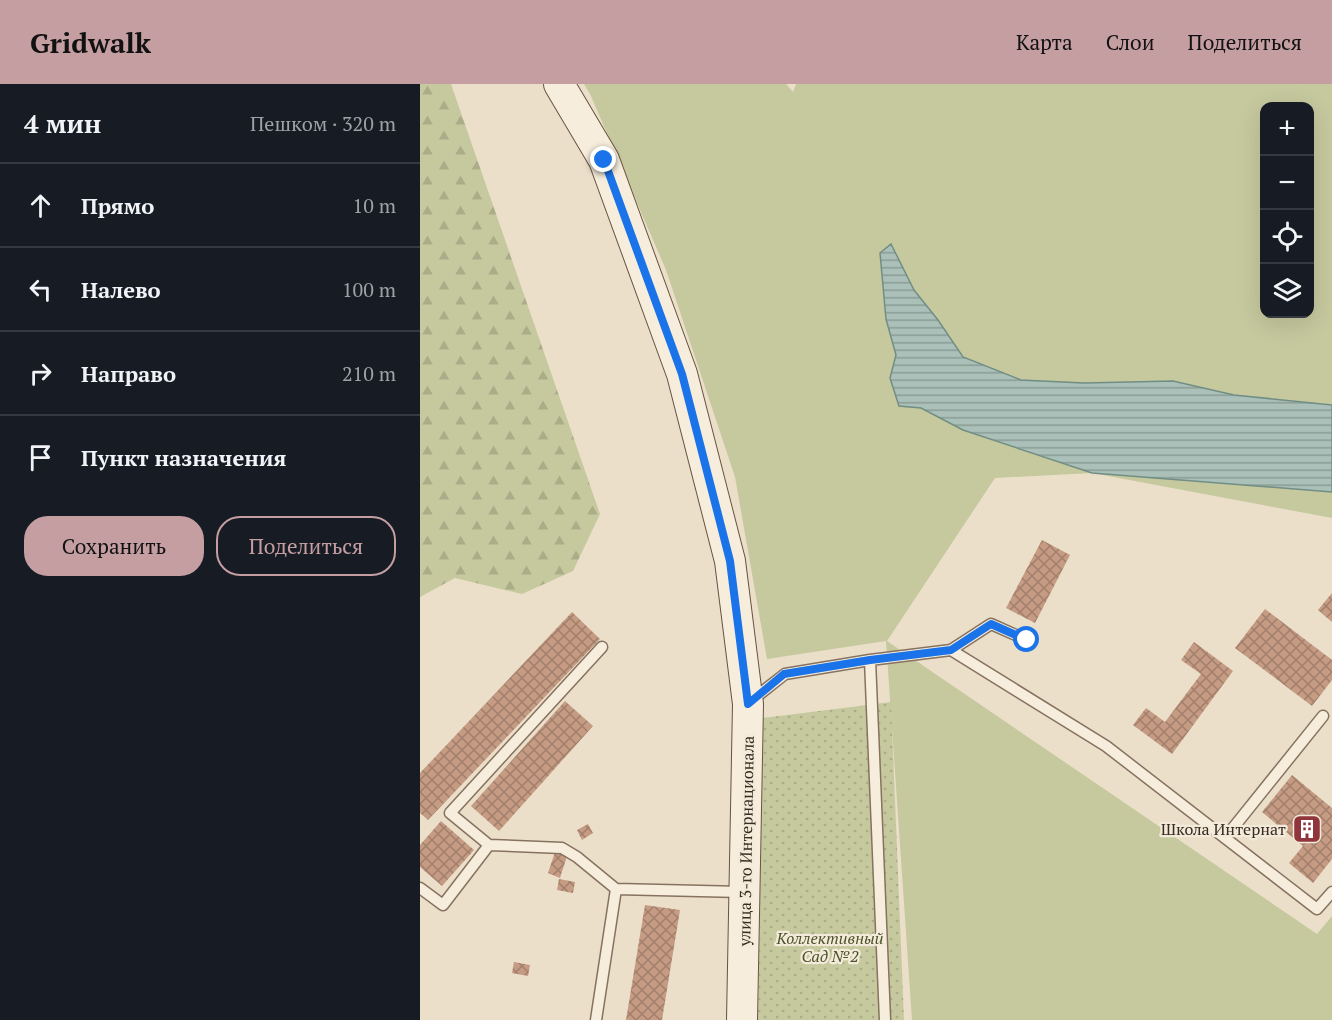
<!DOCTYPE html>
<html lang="ru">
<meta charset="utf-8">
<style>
body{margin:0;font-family:"PT Serif",serif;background:#242831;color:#f1f3f6}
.controls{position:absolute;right:18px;top:18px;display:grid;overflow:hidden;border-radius:12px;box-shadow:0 6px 24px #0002}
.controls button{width:54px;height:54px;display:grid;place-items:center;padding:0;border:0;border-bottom:2px solid #363941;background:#171b24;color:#f1f3f6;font:30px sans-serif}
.stop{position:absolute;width:18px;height:18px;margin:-14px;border:4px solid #1a73e8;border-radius:50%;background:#fff}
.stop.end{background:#1a73e8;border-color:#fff;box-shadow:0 2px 6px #0008}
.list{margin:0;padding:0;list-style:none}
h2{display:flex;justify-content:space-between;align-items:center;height:78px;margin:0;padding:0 24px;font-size:26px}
h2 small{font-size:20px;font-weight:400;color:#9ea1a6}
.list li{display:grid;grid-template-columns:39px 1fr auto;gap:18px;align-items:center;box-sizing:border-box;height:84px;padding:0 24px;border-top:2px solid #363941}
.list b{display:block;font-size:22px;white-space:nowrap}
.list em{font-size:20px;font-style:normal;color:#9ea1a6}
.actions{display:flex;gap:12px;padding:18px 24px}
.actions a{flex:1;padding:14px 0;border:2px solid #c59ea2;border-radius:24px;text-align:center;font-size:21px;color:#c59ea2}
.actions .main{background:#c59ea2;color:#111}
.icon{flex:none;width:33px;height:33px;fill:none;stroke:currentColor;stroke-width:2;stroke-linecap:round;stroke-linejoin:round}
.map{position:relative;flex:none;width:912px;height:936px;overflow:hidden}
header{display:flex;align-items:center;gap:36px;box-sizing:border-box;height:84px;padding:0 30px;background:#c59ea2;color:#111}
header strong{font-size:28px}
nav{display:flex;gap:33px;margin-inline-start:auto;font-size:21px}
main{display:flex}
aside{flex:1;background:#171b24}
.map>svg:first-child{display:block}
</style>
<header>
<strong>Gridwalk</strong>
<nav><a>Карта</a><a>Слои</a><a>Поделиться</a></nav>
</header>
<main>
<aside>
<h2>4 мин<small>Пешком · 320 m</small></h2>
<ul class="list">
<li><svg class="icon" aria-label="ahead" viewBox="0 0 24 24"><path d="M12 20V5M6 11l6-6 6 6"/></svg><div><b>Прямо</b></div><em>10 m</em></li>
<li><svg class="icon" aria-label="left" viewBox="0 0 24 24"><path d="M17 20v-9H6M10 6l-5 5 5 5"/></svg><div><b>Налево</b></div><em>100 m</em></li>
<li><svg class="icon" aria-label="right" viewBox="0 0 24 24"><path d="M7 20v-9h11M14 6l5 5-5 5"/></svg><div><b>Направо</b></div><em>210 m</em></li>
<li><svg class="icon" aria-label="arrive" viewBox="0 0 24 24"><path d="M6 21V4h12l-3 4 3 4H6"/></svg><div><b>Пункт назначения</b></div></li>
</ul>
<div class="actions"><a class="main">Сохранить</a><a>Поделиться</a></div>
</aside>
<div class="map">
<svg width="912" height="936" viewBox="0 0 912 936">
<defs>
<pattern id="forest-firs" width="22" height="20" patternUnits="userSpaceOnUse" patternTransform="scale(1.5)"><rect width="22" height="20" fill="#c6c99e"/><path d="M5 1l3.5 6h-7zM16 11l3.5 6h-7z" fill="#abad88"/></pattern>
<pattern id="park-dots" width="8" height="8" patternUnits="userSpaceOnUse" patternTransform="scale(1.5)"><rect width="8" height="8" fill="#c6c99e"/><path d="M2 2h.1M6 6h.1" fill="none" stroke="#abad88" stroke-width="1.8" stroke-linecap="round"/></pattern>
<pattern id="water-rules" width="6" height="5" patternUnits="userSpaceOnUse" patternTransform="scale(1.5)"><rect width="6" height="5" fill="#aac0b8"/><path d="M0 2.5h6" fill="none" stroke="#8b9c95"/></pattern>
<pattern id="building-cross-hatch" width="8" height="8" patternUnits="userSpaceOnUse" patternTransform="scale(1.5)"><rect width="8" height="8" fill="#c69b83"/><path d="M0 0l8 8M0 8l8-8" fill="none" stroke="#a27f6b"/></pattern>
</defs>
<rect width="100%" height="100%" fill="#ebdfca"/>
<!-- grass -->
<path fill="#c6c99e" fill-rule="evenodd" d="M164,0H366L373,8L376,0H912V321L814,311L753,297L664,299L601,296L543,273L518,236L494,206L471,161L460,170L466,235L476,271L470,294L479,322L501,324L543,346L672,389L912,408V434L672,389L575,394L467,557L897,850L912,832V936H492L466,557L347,575L315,393L246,186L170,10ZM844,22H890V230H844Z"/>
<!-- forest -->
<path fill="url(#forest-firs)" d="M0,0H31L180,430L153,487L102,510L35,494L0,513Z"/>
<!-- park -->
<path fill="url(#park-dots)" d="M471,618L484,936H338L343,634Z"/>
<!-- water -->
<path fill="url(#water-rules)" stroke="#718e85" stroke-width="1.5" d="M471,160L494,206L518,236L543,273L601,296L664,299L753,297L814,311L912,321V408L672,389L543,346L501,324L479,322L470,294L476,271L466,235L460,169Z"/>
<!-- building -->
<path fill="url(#building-cross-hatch)" d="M622,456L650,471L615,539L586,524Z
M912,509V538L898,526Z
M845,525L912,576V596L892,622L815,564Z
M152,528L180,555L8,736L0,729V689Z
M774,558L813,587L752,670L713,641L726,624L745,638L781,590L761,576Z
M145,617L173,642L79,747L51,722Z
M872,691L912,724V775L893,799L869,779L883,762L842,728Z
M21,737L54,766L22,802L0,783V761Z
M168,740L173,749L162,756L157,746Z
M135,768L147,772L140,794L128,789Z
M139,795L155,798L153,809L137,806Z
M225,821L260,826L242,936H206Z
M94,878L110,881L108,892L92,889Z"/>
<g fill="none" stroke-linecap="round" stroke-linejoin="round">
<!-- lane casing -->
<g stroke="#86725f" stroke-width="13">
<path id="lane" d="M531,566L571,540L607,556
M450,576L465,936
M332,616L365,590L450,576L531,566L686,662L897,825L912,808
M805,754L903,632
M69,761L30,729L182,563
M0,804L23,821L69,761L142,764L157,773L196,805L322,808
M176,936L196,805"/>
</g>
<!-- secondary casing -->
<g stroke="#685342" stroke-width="32">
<path id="secondary" d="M139,0L184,76L262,290L310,477L328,620L322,936"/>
</g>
<!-- lane -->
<use href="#lane" stroke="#f6eddc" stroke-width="10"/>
<!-- secondary -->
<use href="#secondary" stroke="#f6eddc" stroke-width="30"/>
</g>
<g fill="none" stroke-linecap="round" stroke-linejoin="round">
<!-- route -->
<path stroke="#1a73e8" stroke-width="8" d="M184,76L262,290L310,477L328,620L364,590L450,576L531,566L571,540L607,556"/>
</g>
<!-- icons -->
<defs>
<g id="building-square" transform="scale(1.5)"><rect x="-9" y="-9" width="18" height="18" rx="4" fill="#90353b" stroke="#f3ead9"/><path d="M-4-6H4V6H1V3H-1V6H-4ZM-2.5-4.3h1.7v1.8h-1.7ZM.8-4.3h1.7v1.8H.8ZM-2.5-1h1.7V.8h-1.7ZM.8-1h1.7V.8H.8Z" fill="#fff"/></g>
</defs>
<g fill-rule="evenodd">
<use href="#building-square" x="887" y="745"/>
</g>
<g text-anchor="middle" stroke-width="4.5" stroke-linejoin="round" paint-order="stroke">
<!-- poi labels -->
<g font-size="16" fill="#382b22" stroke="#f3ead9" text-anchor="end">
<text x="866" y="751">Школа Интернат</text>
</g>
<!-- street labels -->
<g font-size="16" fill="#382b22" stroke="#f3ead9">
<text transform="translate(326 757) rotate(-89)" y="6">улица 3-го Интернационала</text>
</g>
<!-- park labels -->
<g font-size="16" font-style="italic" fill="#4b532a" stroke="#f3ead9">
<text x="410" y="860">Коллективный<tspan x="410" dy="18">Сад №2</tspan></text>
</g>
</g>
</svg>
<div class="controls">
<button>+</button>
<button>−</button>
<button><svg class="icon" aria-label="locate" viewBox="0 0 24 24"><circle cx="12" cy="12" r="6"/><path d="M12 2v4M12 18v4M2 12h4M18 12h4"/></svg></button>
<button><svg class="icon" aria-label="layers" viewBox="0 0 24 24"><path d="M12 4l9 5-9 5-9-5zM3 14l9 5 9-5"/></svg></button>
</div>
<div class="stop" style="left:607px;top:556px"></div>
<div class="stop end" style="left:184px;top:76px"></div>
</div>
</main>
